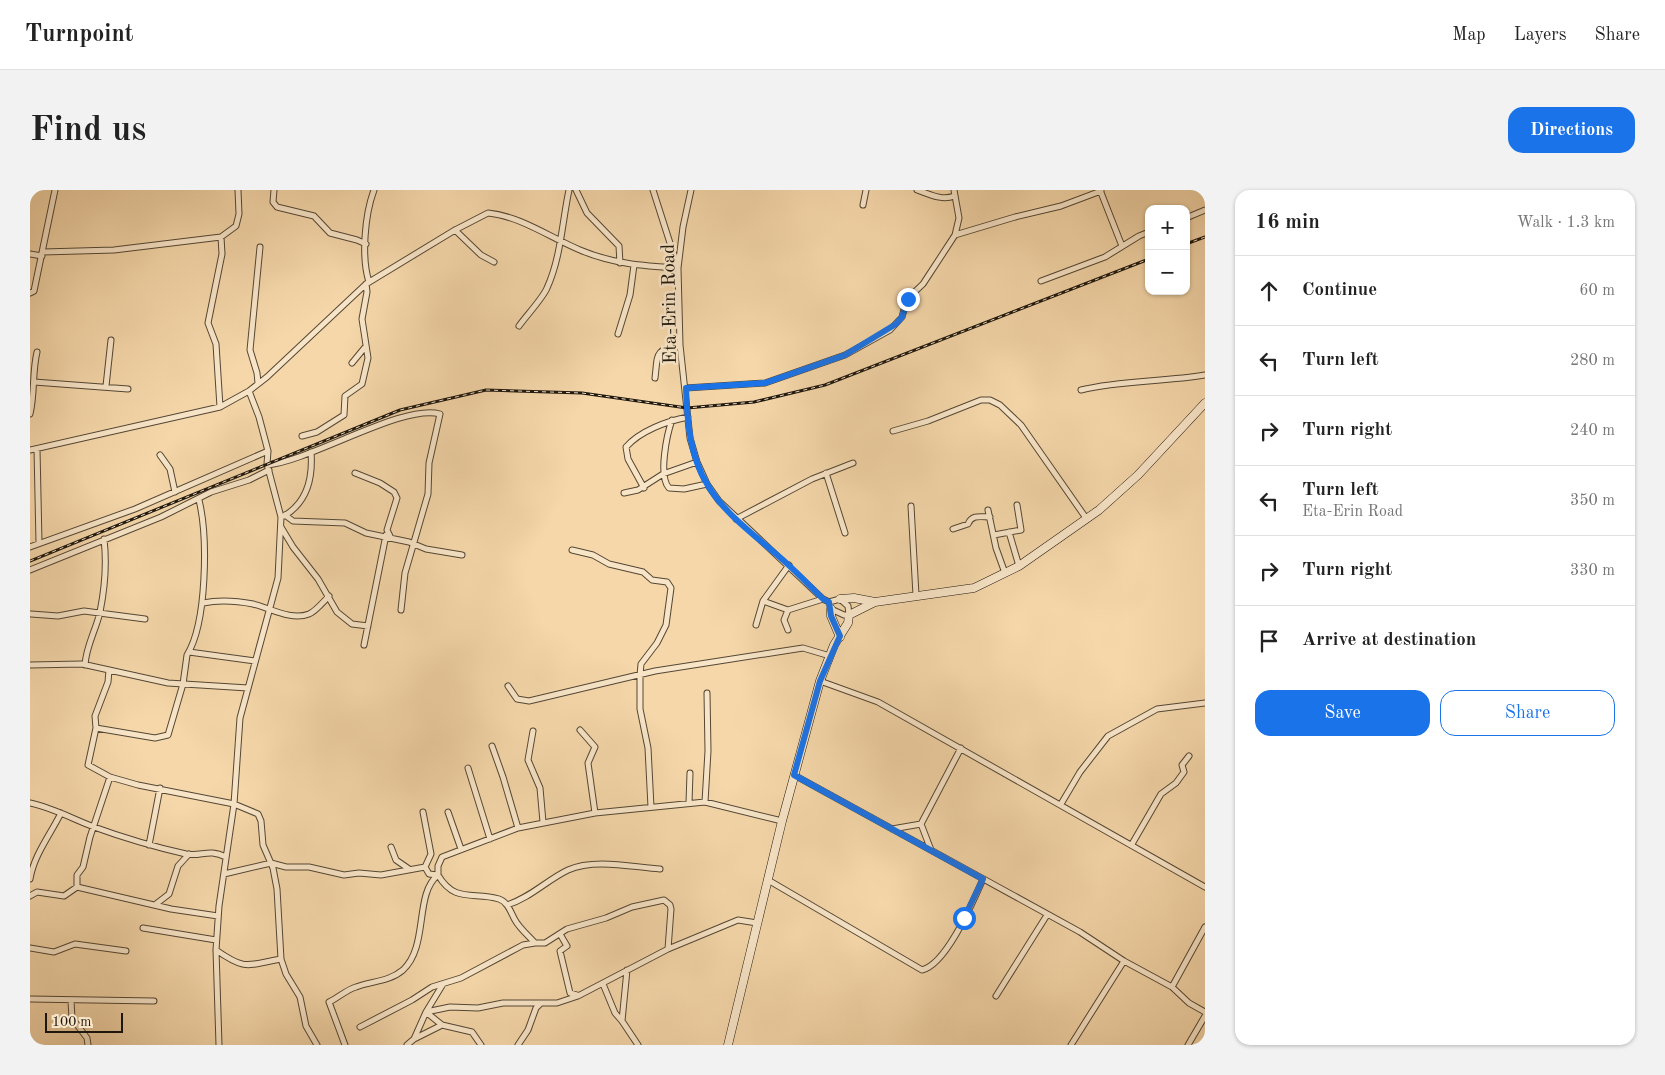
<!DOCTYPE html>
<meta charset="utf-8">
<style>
body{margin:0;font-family:"Old Standard TT",serif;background:#f2f2f2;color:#222}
.controls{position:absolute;right:15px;top:15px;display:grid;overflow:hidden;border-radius:10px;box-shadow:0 1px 4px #0004}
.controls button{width:45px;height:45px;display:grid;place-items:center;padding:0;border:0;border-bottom:1px solid #e0e0e0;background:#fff;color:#222;font:25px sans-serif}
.scale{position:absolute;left:15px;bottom:12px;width:78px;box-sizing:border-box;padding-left:5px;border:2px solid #1f170d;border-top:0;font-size:14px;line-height:18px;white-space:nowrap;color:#1f170d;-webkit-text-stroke:4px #f8e5c8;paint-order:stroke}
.stop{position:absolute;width:15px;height:15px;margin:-11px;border:4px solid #1a73e8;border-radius:50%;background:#fff}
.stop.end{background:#1a73e8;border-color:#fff;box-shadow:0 1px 5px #0008}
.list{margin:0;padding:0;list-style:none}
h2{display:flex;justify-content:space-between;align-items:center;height:65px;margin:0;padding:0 20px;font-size:21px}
h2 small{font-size:16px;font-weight:400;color:#767676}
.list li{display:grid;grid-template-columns:32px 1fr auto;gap:15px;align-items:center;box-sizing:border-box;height:70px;padding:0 20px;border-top:1px solid #e0e0e0}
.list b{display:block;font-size:19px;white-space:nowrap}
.list p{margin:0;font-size:16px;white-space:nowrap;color:#767676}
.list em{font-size:16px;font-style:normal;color:#767676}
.actions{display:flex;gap:10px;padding:15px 20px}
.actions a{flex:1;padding:11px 0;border:1px solid #1a73e8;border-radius:15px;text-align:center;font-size:18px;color:#1a73e8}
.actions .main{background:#1a73e8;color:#fff}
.icon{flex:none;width:28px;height:28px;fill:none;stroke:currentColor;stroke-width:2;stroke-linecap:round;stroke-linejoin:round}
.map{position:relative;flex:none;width:1175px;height:855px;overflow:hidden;border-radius:15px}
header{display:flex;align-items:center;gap:30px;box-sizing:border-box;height:70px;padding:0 25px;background:#fff;border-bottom:1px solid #e0e0e0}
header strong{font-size:24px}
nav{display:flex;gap:28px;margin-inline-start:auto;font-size:18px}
.intro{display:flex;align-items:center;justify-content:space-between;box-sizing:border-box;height:120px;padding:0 30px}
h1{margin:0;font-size:35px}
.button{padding:12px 22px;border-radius:15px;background:#1a73e8;color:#fff;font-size:18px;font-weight:700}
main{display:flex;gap:30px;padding:0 30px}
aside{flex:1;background:#fff;border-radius:15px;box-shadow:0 1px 4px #0004}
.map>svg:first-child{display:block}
</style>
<header>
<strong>Turnpoint</strong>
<nav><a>Map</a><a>Layers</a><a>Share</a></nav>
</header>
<div class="intro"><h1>Find us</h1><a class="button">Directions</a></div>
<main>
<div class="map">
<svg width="1175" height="855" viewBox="0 0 1175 855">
<rect width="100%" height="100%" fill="#f5d7aa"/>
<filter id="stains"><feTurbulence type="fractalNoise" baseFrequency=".004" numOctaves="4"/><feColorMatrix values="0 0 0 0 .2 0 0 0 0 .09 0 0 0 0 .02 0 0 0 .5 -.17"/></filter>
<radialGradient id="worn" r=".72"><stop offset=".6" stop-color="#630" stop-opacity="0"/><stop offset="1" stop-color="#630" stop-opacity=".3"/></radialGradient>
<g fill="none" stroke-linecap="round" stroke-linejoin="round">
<!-- street casing -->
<g stroke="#544734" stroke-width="7">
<path id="street" d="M244,0L243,12L247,17L284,26L300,43L327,50L336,54
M546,0L557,23L589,56L590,73
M661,0L653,37L648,78L650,155L660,248L667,272L677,294L689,311L793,409L799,412
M887,0C899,4 912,11 924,6
M1070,0L1092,56
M833,15L836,0
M1156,28L1175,20
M425,40L451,65L464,72
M925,45L985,27L1031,16L1071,1
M13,62L84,60L191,47L206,36L209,24L208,0
M0,64L12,66
M1011,91L1075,67L1109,46L1119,42
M339,92C331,67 335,24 344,0
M0,103L4,101L25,0
M489,136C496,126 513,108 517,98C531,67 532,33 539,0
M588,144L600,105L604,75
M322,173L336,156
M625,188C628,164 624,160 650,155
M4,192L98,199
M228,193L227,183L220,160L230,57
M76,196L81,150
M656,198L735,193L815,165L860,140L872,127L877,109L893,94L925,45L929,28L924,0
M1051,200C1091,190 1134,192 1175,185
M190,217L186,154L178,133L192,64L191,47
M0,224C5,203 2,183 7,162
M642,230C637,244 628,286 639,298L654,299L677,294
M863,241L898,231L951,210H960L970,215L991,235L1056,328
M272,246L287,242L314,225L315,206L332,194L338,168L332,129L337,102L336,94
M7,259L9,353
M0,260L190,217L219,201L237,187L336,94L425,40L458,23C490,26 521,48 550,60C583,74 614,76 648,78L623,0
M130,265L140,279L145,302
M237,275C281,271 374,213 410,224L399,273L398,304L375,383L371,420
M325,283L350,293L364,302L367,308L357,340L360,346
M796,283L815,343
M614,298L598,269L596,257C610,241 637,231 658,227
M594,303L608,300L633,284L667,272
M881,316L886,405
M958,320L966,358L975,383
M255,325L263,331L315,333L336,343L379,352L396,359L432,365
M254,326C278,312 283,288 281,262
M706,329L782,289L823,273
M251,337L263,357L288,389L307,422L322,434L338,436
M923,339L938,334C942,324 951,327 960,327
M979,342L989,376
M964,345L991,340L987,315
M0,357L105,319L238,261
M542,360L563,365L579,374L613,382L622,390L637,392L641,398L636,435L627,453L611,474L610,485V519L618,558L621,617
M0,380L131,327L181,302L219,290L239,280
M810,409L818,416L819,425H814L801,419L799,412Z
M733,411L758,420L793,409
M173,413C188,410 207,411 223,414C240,418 261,431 279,424C286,421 293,412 299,406
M758,420L754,430L758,440
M1,424L28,426L54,421L115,429
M726,435L733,411L759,375
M334,455L356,345
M159,462L225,471
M0,475L52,474L138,493L218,498
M55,475C56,456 66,440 70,422C75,397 77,374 74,349
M79,480L78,492L65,526L66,538L58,575L80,587L108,595L204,614L228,624L231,631L233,655L243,678L247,699L251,769L256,784L270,807L276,836L287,855
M790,491L848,512L1175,697
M478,496L487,509L499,511L625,481L773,458L800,466
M66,538L125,548L138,545L153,494L157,465C177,433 178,347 169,310
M550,540L565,557L558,573L565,623
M503,541L498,570L510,598L513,632
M462,556L473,587L488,638
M438,578L460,649
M764,585L1050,742L1094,771L1142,797L1159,813L1175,822
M675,612L678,561L677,503
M0,613C23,618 43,629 64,637C94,648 125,657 156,664C172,667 178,658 196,667
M659,613L660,583
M1031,614L1050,582L1078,546L1127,519L1175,513
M393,622L401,664L395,677L399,684L408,685C425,714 444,701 469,709C478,712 481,723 485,730C490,739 498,745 505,753H515L537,739L576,728L602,717L634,710L640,715L641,719L638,759
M418,622L431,659
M862,639L891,634
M1102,654L1131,604L1146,593L1154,582L1152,575L1159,566
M119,655L130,598
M361,657L366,670L379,679
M901,660L891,634L931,558
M194,684L241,673L256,677H279L314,685L329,683L351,685L395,677
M0,689C4,665 20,645 31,623
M738,690L892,780C917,774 943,711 953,689
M47,697L141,719L188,726
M0,706L7,702L34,706L47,697V685L53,677L60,647L80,587
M126,714L139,704L148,676L159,664
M477,715C500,708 517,690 538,680C564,668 602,677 630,679
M113,738L186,750
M530,744L537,756L530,761L540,803L547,805
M0,758L24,762L45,754L96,761
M186,760C216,781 217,775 251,769
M597,780L592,831L608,855
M573,794L585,823L592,831
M1142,797L1175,737
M966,806L1017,725
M0,809L124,811
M41,811L42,828L57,848L58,855
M412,835L396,822L420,817L448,818L473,813H511
M330,837L382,810L402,797L431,788L493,755L505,753
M384,849L412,835L442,842L451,855
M189,855L186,760L189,716L204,614L210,528L248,388L251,327L237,274L238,261L229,227L219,201
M315,855L299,812C308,808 316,800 326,797C341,791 359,792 373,780C399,756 384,704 408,685V676L412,667L488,638L565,623L675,612L752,631
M377,855L384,849L396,822L413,794
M488,855L498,840L506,818L511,813H527L548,806L638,759L708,730L727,733
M1041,855L1094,771
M1158,855L1175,826"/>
</g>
<!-- secondary casing -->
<g stroke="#1f170d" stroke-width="9">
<path id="secondary" d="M810,409L824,408L845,412
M801,419V426L810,447
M698,855L752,631L790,491L804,455L818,433L819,425L845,412L944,398L989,376L1069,320L1108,285L1175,213"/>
</g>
<!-- street -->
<use href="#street" stroke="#f8e5c8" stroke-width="5"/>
<!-- secondary -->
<use href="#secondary" stroke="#f8e5c8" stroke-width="8"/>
<!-- rail casing -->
<g stroke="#1f170d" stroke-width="3">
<path id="rail" d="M1156,54L1175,47
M0,371L370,220L456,200L552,203L657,218L724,212L795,195L1119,69"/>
</g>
<!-- rail -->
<use href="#rail" stroke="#f8e5c8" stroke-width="1" stroke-dasharray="4" stroke-linecap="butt"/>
</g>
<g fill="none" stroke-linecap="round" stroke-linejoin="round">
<!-- route -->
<path stroke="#1a73e8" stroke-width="6" d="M878,109L872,127L866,134L815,165L735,193L656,198C657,231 660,266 677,294C693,322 722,343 746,364C763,378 778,394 793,409L799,412L801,426L810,446L790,491L764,585L953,689L934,728"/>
</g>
<g text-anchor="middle" stroke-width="5" stroke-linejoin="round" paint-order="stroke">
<!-- street labels -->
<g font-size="19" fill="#1f170d" stroke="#f8e5c8">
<text transform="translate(638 114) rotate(-91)" y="7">Eta-Erin Road</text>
</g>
</g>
<rect width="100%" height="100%" filter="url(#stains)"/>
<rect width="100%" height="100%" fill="url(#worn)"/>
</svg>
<div class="controls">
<button>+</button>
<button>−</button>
</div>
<div class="scale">100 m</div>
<div class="stop" style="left:934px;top:728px"></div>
<div class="stop end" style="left:878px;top:109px"></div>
</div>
<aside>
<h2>16 min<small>Walk · 1.3 km</small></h2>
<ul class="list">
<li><svg class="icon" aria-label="ahead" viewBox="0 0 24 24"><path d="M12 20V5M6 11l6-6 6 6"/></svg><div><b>Continue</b></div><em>60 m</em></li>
<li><svg class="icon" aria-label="left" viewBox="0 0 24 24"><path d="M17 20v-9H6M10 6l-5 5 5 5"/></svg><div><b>Turn left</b></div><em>280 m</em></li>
<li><svg class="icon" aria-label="right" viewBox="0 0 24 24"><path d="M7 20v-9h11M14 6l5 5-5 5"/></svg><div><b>Turn right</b></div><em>240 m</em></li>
<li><svg class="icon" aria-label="left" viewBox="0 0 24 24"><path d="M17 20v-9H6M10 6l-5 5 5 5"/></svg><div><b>Turn left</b><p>Eta-Erin Road</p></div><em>350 m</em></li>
<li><svg class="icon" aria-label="right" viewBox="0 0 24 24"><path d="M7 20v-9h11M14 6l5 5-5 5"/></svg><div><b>Turn right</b></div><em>330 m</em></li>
<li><svg class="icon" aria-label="arrive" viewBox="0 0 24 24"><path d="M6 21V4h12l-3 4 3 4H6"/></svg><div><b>Arrive at destination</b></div></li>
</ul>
<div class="actions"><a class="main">Save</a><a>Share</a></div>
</aside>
</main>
